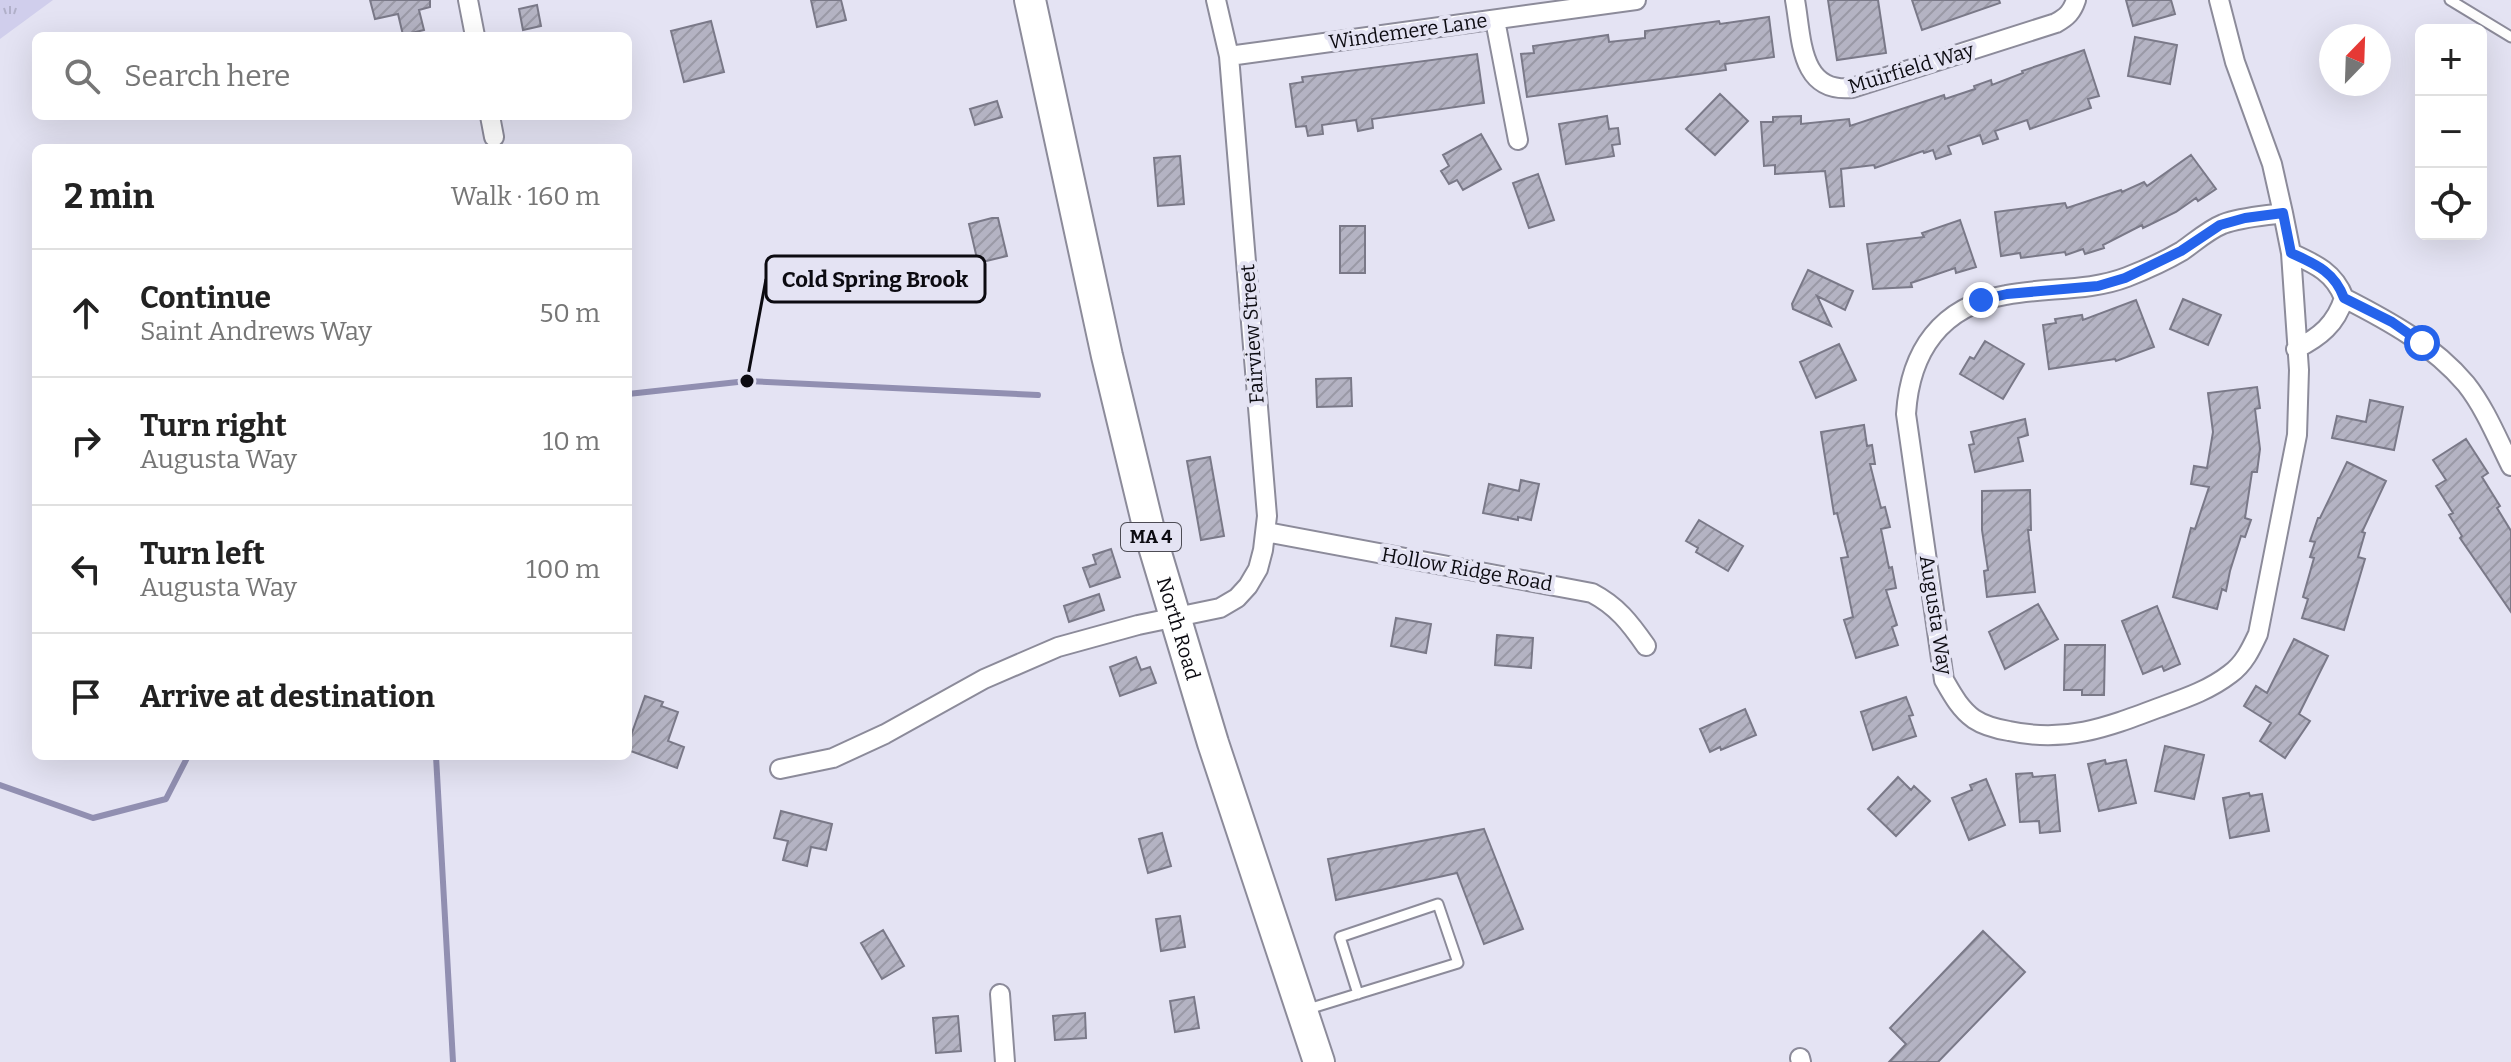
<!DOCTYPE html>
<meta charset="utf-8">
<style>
body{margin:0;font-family:Bitter,serif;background:#f6f6f6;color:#222}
.controls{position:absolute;right:24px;top:24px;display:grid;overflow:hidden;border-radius:12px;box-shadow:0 8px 32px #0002}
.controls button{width:72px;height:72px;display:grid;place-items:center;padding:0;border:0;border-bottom:2px solid #e0e0e0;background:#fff;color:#222;font:40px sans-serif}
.compass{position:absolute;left:2319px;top:24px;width:72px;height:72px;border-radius:50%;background:#fff;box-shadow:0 8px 32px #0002;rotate:23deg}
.stop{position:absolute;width:24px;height:24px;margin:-18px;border:6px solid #2563eb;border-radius:50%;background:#fff}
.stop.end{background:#2563eb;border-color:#fff;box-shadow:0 2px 8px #0008}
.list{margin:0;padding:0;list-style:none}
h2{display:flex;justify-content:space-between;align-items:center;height:104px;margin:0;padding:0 32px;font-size:34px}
h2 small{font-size:26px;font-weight:400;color:#767676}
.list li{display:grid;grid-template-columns:52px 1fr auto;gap:24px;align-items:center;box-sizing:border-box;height:128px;padding:0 32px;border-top:2px solid #e0e0e0}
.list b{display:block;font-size:30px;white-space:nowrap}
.list p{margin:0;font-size:26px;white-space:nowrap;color:#767676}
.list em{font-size:26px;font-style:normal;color:#767676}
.icon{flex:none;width:44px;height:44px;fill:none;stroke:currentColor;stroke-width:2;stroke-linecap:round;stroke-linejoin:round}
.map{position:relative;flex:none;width:2511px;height:1062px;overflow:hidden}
.search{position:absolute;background:#fff;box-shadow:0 8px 32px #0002;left:32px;top:32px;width:600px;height:88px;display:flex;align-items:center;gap:20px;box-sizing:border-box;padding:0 28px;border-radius:12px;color:#767676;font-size:30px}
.panel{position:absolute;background:#fff;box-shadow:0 8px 32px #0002;left:32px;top:144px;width:600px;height:616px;border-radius:12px}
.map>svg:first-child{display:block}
</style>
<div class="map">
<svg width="2511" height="1062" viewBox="0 0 2511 1062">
<defs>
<pattern id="park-tufts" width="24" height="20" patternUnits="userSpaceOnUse" patternTransform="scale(2)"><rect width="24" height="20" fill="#d0ceec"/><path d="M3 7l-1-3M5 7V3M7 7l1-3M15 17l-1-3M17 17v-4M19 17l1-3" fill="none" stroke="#b1b0c9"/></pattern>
<pattern id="building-hatch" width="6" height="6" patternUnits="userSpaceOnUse" patternTransform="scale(2)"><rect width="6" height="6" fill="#b4b3c3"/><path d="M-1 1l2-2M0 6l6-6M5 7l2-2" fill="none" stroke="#9a99a6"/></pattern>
</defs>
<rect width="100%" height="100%" fill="#e4e3f3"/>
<!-- park -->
<path fill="url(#park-tufts)" d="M0,0H53L0,39Z"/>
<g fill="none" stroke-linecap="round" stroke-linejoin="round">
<!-- stream -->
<path stroke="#918fb1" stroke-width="6" d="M628,394L747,381L1038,395
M436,756L453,1062
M0,785L93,818L166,799L188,756"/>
</g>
<!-- building -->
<path fill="url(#building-hatch)" stroke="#7a7988" stroke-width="2" d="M370,0H430V7L419,10L424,30L403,35L398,14L375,19Z
M811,0H841L846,20L817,27Z
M1828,0H1878L1886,53L1837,60Z
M1912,0H1999L2000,3L1922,30Z
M2126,0H2171L2175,14L2133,26Z
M537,5L541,26L523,30L519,9Z
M1769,17L1774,57L1725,64L1726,70L1698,74L1527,97L1521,54L1534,53L1533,46L1608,35L1609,42L1645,38V31L1719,21L1720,24Z
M711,21L724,72L684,82L671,31Z
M2135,37L2177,45L2170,84L2128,76Z
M2084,50L2099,96L2088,99L2091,108L2030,129L2027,120L1995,131L1998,139L1983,144L1980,135L1948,146L1951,154L1936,159L1933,150L1924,153L1923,151L1875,168L1874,165L1841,169L1844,206L1830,207L1825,171L1775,174V165L1764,166L1761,122H1773V117L1801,116V124L1849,119L1850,126L1944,95L1945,99L1975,89L1974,86L1991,80L1992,85L2023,73L2022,71Z
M1477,54L1484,103L1372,119L1373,128L1358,131L1356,120L1322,125L1323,134L1308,136L1306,126L1296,127L1290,84L1303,82L1302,77Z
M1720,94L1748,121L1715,155L1686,129Z
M997,101L1002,117L975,125L970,109Z
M1607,116L1609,129L1618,128L1620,144L1612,145L1614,156L1566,164L1559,124Z
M1481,134L1501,169L1463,190L1457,180L1449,184L1441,171L1449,166L1443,155Z
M2191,155L2216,189L2198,201L2196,198L2176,212L2143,228L2142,225L2103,245L2104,248L2085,254L2083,249L2066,255L2065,252L2021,258L2020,253L2001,256L1995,212L2065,203L2067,208L2121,190L2122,192L2144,182L2147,186Z
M1180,156L1184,204L1158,206L1154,158Z
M1538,174L1554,220L1529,228L1513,183Z
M992,218H998L1007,256L978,263L969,224Z
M1960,220L1976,267L1956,273L1955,268L1911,283L1912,287L1873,289L1867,244L1924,237L1922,233Z
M1340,226H1365V273H1340Z
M1808,270L1853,291L1845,310L1817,296L1831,326L1793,309L1792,304Z
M2183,299L2221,315L2208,345L2170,329Z
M2136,300L2154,347L2116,361L2115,359L2049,369L2043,325L2056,323L2055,319L2082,315L2083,320Z
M1985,341L2024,364L2003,399L1960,374L1970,357L1974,359Z
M1839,344L1856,380L1816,398L1800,362Z
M1351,378L1352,406L1317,407L1316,379Z
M2257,387L2260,408L2255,409L2260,449L2257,472H2252L2245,518L2251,520L2245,537L2241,536L2230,571L2226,591L2222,589L2217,609L2173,597L2191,528L2195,529L2209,487L2191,484L2194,466L2207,468L2213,432L2208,393Z
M2370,400L2403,407L2394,450L2332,438L2337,416L2366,422Z
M2025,419L2028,435L2018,438L2023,461L1975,472L1969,445L1974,444L1971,432Z
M1864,425L1867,446L1872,445L1875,464H1870L1881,508L1885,507L1890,527L1881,529L1889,568L1892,567L1896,588L1886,590L1897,625L1892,627L1898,645L1856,658L1844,620L1853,617L1841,558L1848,557L1837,513L1834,514L1821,432Z
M2466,439L2488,473L2482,477L2500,506L2497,508L2511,531V612L2460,538L2462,536L2449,515L2453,513L2436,486L2446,480L2433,460Z
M1210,457L1224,536L1201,540L1187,461Z
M2347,462L2386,481L2362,532L2365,533L2358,557L2365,559L2344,630L2302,618L2308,599L2303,597L2314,558L2310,557L2315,542L2310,541L2318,518H2320Z
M1521,480L1539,484L1531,520L1518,517V520L1483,513L1489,484L1519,491Z
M2030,490L2031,530H2028L2035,592L1987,597L1984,571L1988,570L1982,530V491Z
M1699,520L1743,546L1728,571L1696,552L1698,548L1686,541Z
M1111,549L1120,577L1090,587L1083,568L1096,564L1093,555Z
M1099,594L1104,610L1069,622L1064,606Z
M2038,604L2058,639L2005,669L1989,632Z
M2157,606L2180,664L2164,671L2162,666L2143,674L2122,621Z
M1396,618L1431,624L1426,653L1391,646Z
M1497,635L1533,638L1531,668L1495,665Z
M2294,639L2328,656L2299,714L2310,721L2285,758L2260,741L2271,723L2244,706L2256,686L2267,693Z
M2065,645H2105L2104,695H2082V690H2064Z
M1136,657L1141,670L1150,667L1156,683L1120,696L1110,667Z
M645,696L663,702L661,706L678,712L668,741L684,747L677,768L628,750V744Z
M1906,697L1913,715L1909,716L1916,736L1873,750L1861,712Z
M1745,709L1756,735L1721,750L1720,747L1710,752L1700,729Z
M2165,746L2204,755L2194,799L2155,791Z
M2105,760L2106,764L2126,760L2136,803L2099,811L2088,764Z
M2032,773L2033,777L2055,775L2060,831L2040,833L2039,821L2020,822L2016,774Z
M1898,777L1911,790L1914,786L1930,801L1896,836L1868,809Z
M1986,779L2005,825L1969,840L1952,798L1972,790L1970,785Z
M2249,793L2250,796L2262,794L2269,831L2230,838L2223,798Z
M781,811L832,824L826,850L811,847L807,866L783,860L788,841L774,838Z
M1484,829L1523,929L1484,944L1457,873L1336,900L1328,859Z
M1162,833L1171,866L1148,873L1139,839Z
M1180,916L1185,947L1161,951L1156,919Z
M883,930L904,966L882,979L861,943Z
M1983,931L2025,972L1938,1062H1889L1906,1044L1890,1028Z
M1194,997L1199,1028L1175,1032L1170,1001Z
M1085,1013L1086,1038L1055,1040L1053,1016Z
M958,1016L961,1051L936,1053L933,1018Z"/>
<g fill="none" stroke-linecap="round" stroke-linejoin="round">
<!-- service casing -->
<g stroke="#8c8b9a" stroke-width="13">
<path id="service" d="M2450,0L2511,37
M1305,1010L1458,963L1438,904L1340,937L1358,994"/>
</g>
<!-- minor casing -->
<g stroke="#8c8b9a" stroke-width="22">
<path id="minor" d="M468,0L475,36
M1795,0C1802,38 1799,93 1852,88L2056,23C2067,17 2072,12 2076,0
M2219,0L2235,62L2272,164L2283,213
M1495,20L1518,140
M1229,56L1636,0
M490,116L494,137
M2283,213L2291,253L2299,370L2297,435L2258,634C2251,649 2244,664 2230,674C2208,691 2183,699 2158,708C2105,728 2065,743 2009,731C1997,729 1983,725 1974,719C1960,709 1952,694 1944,680L1906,414C1910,351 1941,306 2006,295C2046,287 2088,292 2127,277C2145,270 2165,261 2182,251C2195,242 2208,230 2223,224C2242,217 2263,216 2283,213Z
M2291,253C2315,264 2334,272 2344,298C2389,321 2433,345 2466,384C2485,408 2497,438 2511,466
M2296,349C2320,337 2336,324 2344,298
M1266,532L1592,593C1617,606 1630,623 1646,646
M780,769L833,758L885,734L984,679L1058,647L1138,625L1220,608L1237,598L1248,586L1258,569L1263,550L1267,516L1229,56L1216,0
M1000,994L1005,1062
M1800,1058L1801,1062"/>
</g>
<!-- primary casing -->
<g stroke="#8c8b9a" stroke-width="34">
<g id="primary">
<path id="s1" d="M1030,0L1107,356L1149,530L1213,743L1319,1062"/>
</g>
</g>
<!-- service -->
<use href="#service" stroke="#fff" stroke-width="9"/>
<!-- minor -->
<use href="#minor" stroke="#fff" stroke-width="18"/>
<!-- primary -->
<use href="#primary" stroke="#fff" stroke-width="30"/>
</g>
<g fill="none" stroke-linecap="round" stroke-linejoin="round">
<!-- route -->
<path stroke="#2563eb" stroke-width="10" d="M1981,300L2007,294L2098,286L2125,278L2181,251L2220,225L2245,218L2283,213L2291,253C2315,264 2334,271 2344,298L2392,322L2422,343"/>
</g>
<g text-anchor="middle" stroke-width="8" stroke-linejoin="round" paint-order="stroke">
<!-- shield labels -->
<rect fill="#e4e3f3" stroke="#4d4c55" stroke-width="2" x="1121" y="523" width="60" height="28" rx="6"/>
<g font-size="18" font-weight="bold" fill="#0c0b11">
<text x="1151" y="543">MA 4</text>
</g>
<!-- street labels -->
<g font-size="20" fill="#0c0b11" stroke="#e4e3f3">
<text transform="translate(1408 31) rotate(-8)" y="7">Windemere Lane</text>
<text transform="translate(1911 68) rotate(-17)" y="7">Muirfield Way</text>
<text transform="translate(1252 334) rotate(-94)" y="7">Fairview Street</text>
<text transform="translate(1467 569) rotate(10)" y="7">Hollow Ridge Road</text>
<text transform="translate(1936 615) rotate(81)" y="7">Augusta Way</text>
<text dy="7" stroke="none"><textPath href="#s1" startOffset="646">North Road</textPath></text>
</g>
</g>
<!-- callouts -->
<path fill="none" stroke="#0c0b11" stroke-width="3" d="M747 381L766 279"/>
<circle fill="#0c0b11" stroke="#e4e3f3" stroke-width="3" cx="747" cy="381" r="8"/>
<rect fill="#e4e3f3" stroke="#0c0b11" stroke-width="3" x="766" y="256" width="219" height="46" rx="8"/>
<g font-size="22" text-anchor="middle" font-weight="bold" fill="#0c0b11">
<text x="875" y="287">Cold Spring Brook</text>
</g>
</svg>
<div class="controls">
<button>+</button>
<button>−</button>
<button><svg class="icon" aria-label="locate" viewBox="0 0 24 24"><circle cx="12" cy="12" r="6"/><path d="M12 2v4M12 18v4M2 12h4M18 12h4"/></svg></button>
</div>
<svg class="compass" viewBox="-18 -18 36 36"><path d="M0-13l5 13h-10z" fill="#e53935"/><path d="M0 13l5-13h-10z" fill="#767676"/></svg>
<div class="stop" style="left:2422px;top:343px"></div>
<div class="stop end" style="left:1981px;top:300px"></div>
<div class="search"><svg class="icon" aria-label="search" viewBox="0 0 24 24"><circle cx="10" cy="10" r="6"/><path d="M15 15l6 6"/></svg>Search here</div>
<section class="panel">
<h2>2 min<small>Walk · 160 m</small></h2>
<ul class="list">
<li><svg class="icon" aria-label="ahead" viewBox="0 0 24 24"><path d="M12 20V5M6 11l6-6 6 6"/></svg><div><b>Continue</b><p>Saint Andrews Way</p></div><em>50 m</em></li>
<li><svg class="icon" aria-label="right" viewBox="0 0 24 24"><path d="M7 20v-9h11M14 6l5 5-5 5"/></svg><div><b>Turn right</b><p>Augusta Way</p></div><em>10 m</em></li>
<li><svg class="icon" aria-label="left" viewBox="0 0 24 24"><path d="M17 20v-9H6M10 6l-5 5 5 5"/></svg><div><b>Turn left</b><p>Augusta Way</p></div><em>100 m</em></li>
<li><svg class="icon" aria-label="arrive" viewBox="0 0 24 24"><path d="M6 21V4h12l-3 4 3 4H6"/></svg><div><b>Arrive at destination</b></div></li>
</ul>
</section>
</div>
